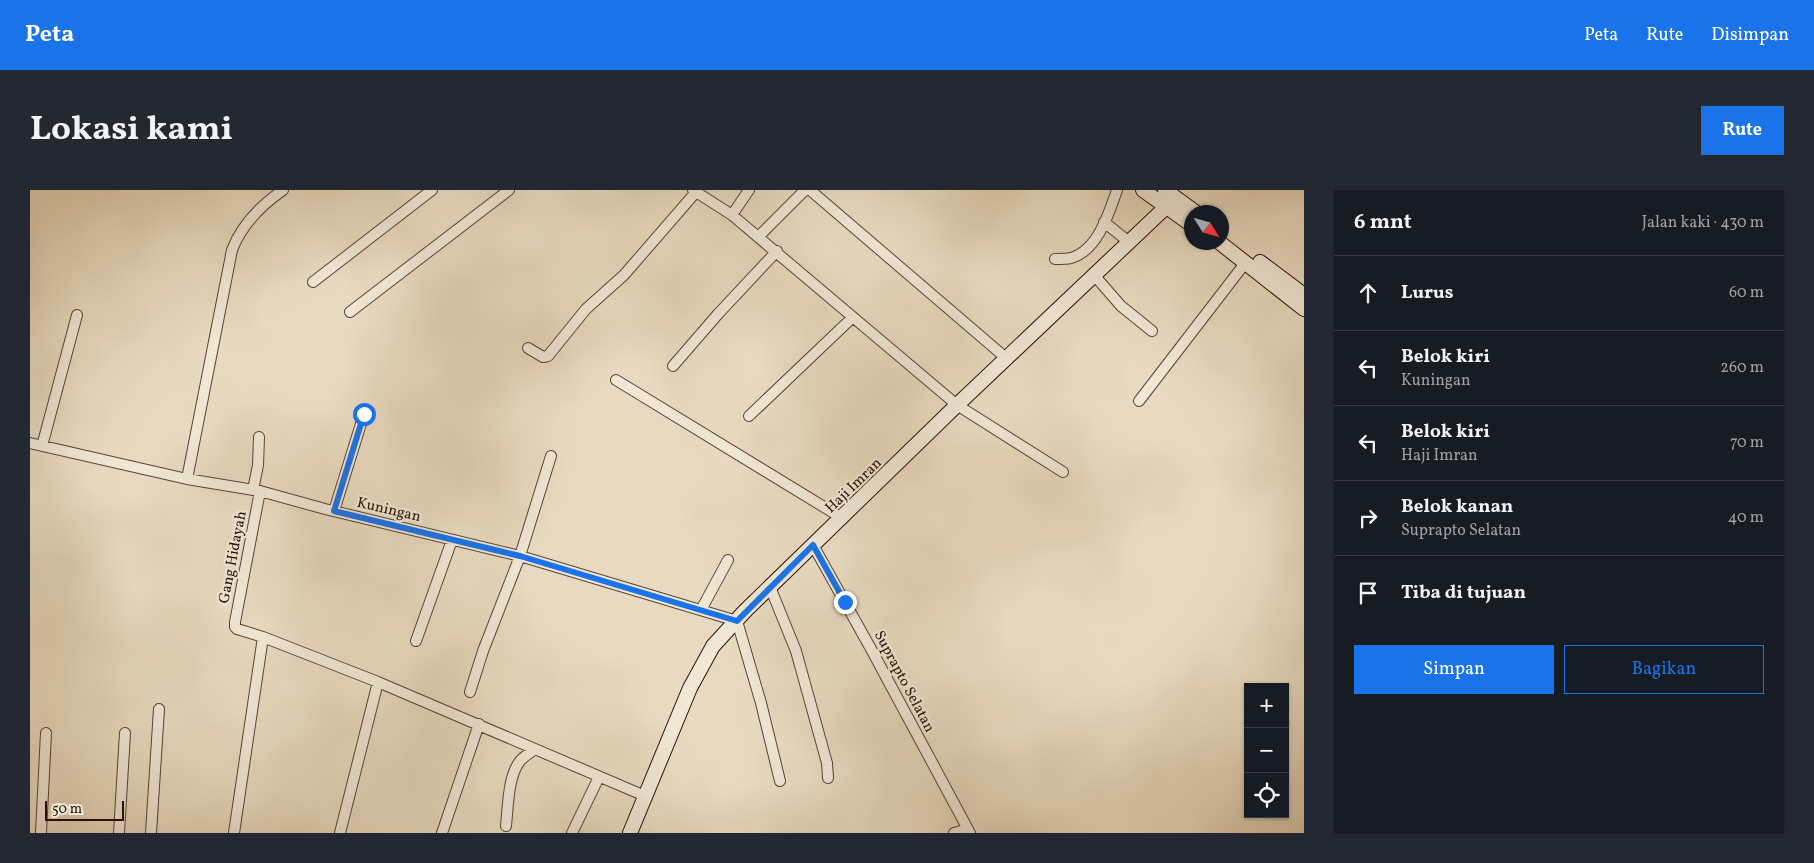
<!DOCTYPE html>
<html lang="id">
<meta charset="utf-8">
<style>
body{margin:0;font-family:Vollkorn,serif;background:#242831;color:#f1f3f6}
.controls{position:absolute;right:15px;bottom:15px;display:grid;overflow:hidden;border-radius:0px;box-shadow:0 1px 4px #0004}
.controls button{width:45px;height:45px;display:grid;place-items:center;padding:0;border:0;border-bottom:1px solid #363941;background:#171b24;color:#f1f3f6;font:25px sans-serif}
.compass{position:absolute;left:1154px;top:15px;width:45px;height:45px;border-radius:50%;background:#171b24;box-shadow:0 1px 4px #0004;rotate:127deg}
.scale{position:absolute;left:15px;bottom:12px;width:79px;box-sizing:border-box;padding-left:5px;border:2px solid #2a1003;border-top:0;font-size:14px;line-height:18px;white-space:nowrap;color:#2a1003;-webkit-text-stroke:4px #f0e7d6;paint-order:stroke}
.stop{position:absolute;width:15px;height:15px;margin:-11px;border:4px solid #1a73e8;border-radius:50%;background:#fff}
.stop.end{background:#1a73e8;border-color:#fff;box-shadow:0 1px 5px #0008}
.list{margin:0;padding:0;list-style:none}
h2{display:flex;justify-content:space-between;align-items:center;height:65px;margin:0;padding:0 20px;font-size:21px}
h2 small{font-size:16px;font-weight:400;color:#9ea1a6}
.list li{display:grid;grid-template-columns:32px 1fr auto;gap:15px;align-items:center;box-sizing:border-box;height:75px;padding:0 20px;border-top:1px solid #363941}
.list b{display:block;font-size:19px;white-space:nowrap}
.list p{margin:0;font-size:16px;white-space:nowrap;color:#9ea1a6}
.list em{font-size:16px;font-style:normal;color:#9ea1a6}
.actions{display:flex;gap:10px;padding:15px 20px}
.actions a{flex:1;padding:11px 0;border:1px solid #1a73e8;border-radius:0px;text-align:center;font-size:18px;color:#1a73e8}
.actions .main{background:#1a73e8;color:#fff}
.icon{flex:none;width:28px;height:28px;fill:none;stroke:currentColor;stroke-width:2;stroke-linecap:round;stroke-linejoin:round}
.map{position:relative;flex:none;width:1274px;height:643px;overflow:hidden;border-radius:0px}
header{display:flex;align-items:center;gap:30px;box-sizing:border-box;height:70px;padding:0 25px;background:#1a73e8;color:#fff}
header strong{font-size:24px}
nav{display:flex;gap:28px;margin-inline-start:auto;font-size:18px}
.intro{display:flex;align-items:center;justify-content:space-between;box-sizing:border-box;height:120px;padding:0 30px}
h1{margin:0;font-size:35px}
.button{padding:12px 22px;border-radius:0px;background:#1a73e8;color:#fff;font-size:18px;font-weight:700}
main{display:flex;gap:30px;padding:0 30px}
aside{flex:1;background:#171b24;border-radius:0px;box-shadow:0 1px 4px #0004}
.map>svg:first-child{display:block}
</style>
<header>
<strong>Peta</strong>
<nav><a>Peta</a><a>Rute</a><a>Disimpan</a></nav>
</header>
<div class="intro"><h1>Lokasi kami</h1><a class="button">Rute</a></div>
<main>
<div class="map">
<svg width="1274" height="643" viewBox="0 0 1274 643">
<rect width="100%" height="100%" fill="#e8dac0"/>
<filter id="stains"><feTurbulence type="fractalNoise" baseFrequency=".004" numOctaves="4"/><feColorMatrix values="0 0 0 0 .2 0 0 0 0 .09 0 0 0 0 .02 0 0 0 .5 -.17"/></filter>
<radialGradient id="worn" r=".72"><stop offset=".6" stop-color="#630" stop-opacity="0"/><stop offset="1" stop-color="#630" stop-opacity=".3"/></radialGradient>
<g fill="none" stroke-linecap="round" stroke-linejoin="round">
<!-- street casing -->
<g stroke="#5a4232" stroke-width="12">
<path id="street" d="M663,0L702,25L927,215L1033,282
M780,0L976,168
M702,25L719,0
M1074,32L1099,52
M728,47L775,0
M1025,69C1030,69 1036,69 1041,68C1068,60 1079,23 1087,0
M1064,85L1091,116L1122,141
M283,92L402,0
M320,122L479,0
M498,158L513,167L518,166L556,119L594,85L666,2
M643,176L688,124L747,61
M586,190L812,328
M1109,211L1216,72
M719,226L823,127
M0,253L157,289L230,301L295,319L490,366L707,431L731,513L750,591
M12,256L47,125
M157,289L202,60C212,34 230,16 253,0
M223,300L228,275L229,247
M304,321L334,224
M783,355L841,459L940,643
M740,397L766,461L797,573L798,588
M671,420L698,370
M233,447L348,492L615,606
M386,451L422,350
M440,502L453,461L490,366L521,266
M476,636C478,617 478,586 490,571C494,566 500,563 505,559
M11,643L16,543
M89,643L95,543
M121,643L129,519
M204,643L233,447L207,439L205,437V432L230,301
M310,643L348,492
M412,643L449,534
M542,643L569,587
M924,643L938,639"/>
</g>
<!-- secondary casing -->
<g stroke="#2a1003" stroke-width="16">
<path id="secondary" d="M1113,0L1162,35
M1135,0L1165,22
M1189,52L1274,119
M1230,72L1274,105
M600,643L660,498L683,456L715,421L927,215L1135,18"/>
</g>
<!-- street -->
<use href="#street" stroke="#f0e7d6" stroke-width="10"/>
<!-- secondary -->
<use href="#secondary" stroke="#f0e7d6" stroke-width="14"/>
</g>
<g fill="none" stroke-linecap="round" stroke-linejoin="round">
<!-- route -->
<path stroke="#1a73e8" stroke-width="6" d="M334,224L304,321L490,366L707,431L783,355L815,412"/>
</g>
<g text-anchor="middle" stroke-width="4.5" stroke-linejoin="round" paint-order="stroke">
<!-- street labels -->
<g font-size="15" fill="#2a1003" stroke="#f0e7d6">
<text transform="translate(823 295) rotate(-44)" y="5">Haji Imran</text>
<text transform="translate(359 319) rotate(13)" y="5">Kuningan</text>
<text transform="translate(202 367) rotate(-79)" y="5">Gang Hidayah</text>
<text transform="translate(875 491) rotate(62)" y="5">Suprapto Selatan</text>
</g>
</g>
<rect width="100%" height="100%" filter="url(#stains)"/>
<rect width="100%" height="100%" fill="url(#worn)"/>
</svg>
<div class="controls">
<button>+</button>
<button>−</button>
<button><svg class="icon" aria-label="locate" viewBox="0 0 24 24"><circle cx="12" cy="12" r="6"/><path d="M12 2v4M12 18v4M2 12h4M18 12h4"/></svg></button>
</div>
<svg class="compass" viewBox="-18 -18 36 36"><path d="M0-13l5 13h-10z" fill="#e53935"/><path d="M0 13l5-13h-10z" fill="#9ea1a6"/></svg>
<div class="scale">50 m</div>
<div class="stop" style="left:334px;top:224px"></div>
<div class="stop end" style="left:815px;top:412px"></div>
</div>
<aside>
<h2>6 mnt<small>Jalan kaki · 430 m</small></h2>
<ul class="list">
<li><svg class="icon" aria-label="ahead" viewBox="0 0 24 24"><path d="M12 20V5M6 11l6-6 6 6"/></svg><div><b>Lurus</b></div><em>60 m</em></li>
<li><svg class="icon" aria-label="left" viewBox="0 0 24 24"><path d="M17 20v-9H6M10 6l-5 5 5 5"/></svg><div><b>Belok kiri</b><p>Kuningan</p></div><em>260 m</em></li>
<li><svg class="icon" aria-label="left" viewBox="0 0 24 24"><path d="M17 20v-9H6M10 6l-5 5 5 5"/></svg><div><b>Belok kiri</b><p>Haji Imran</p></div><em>70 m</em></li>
<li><svg class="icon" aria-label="right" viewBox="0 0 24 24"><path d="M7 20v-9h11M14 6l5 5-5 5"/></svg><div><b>Belok kanan</b><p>Suprapto Selatan</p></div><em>40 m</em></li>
<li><svg class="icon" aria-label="arrive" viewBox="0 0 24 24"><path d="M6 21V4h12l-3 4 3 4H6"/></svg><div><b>Tiba di tujuan</b></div></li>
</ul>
<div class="actions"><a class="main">Simpan</a><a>Bagikan</a></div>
</aside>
</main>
